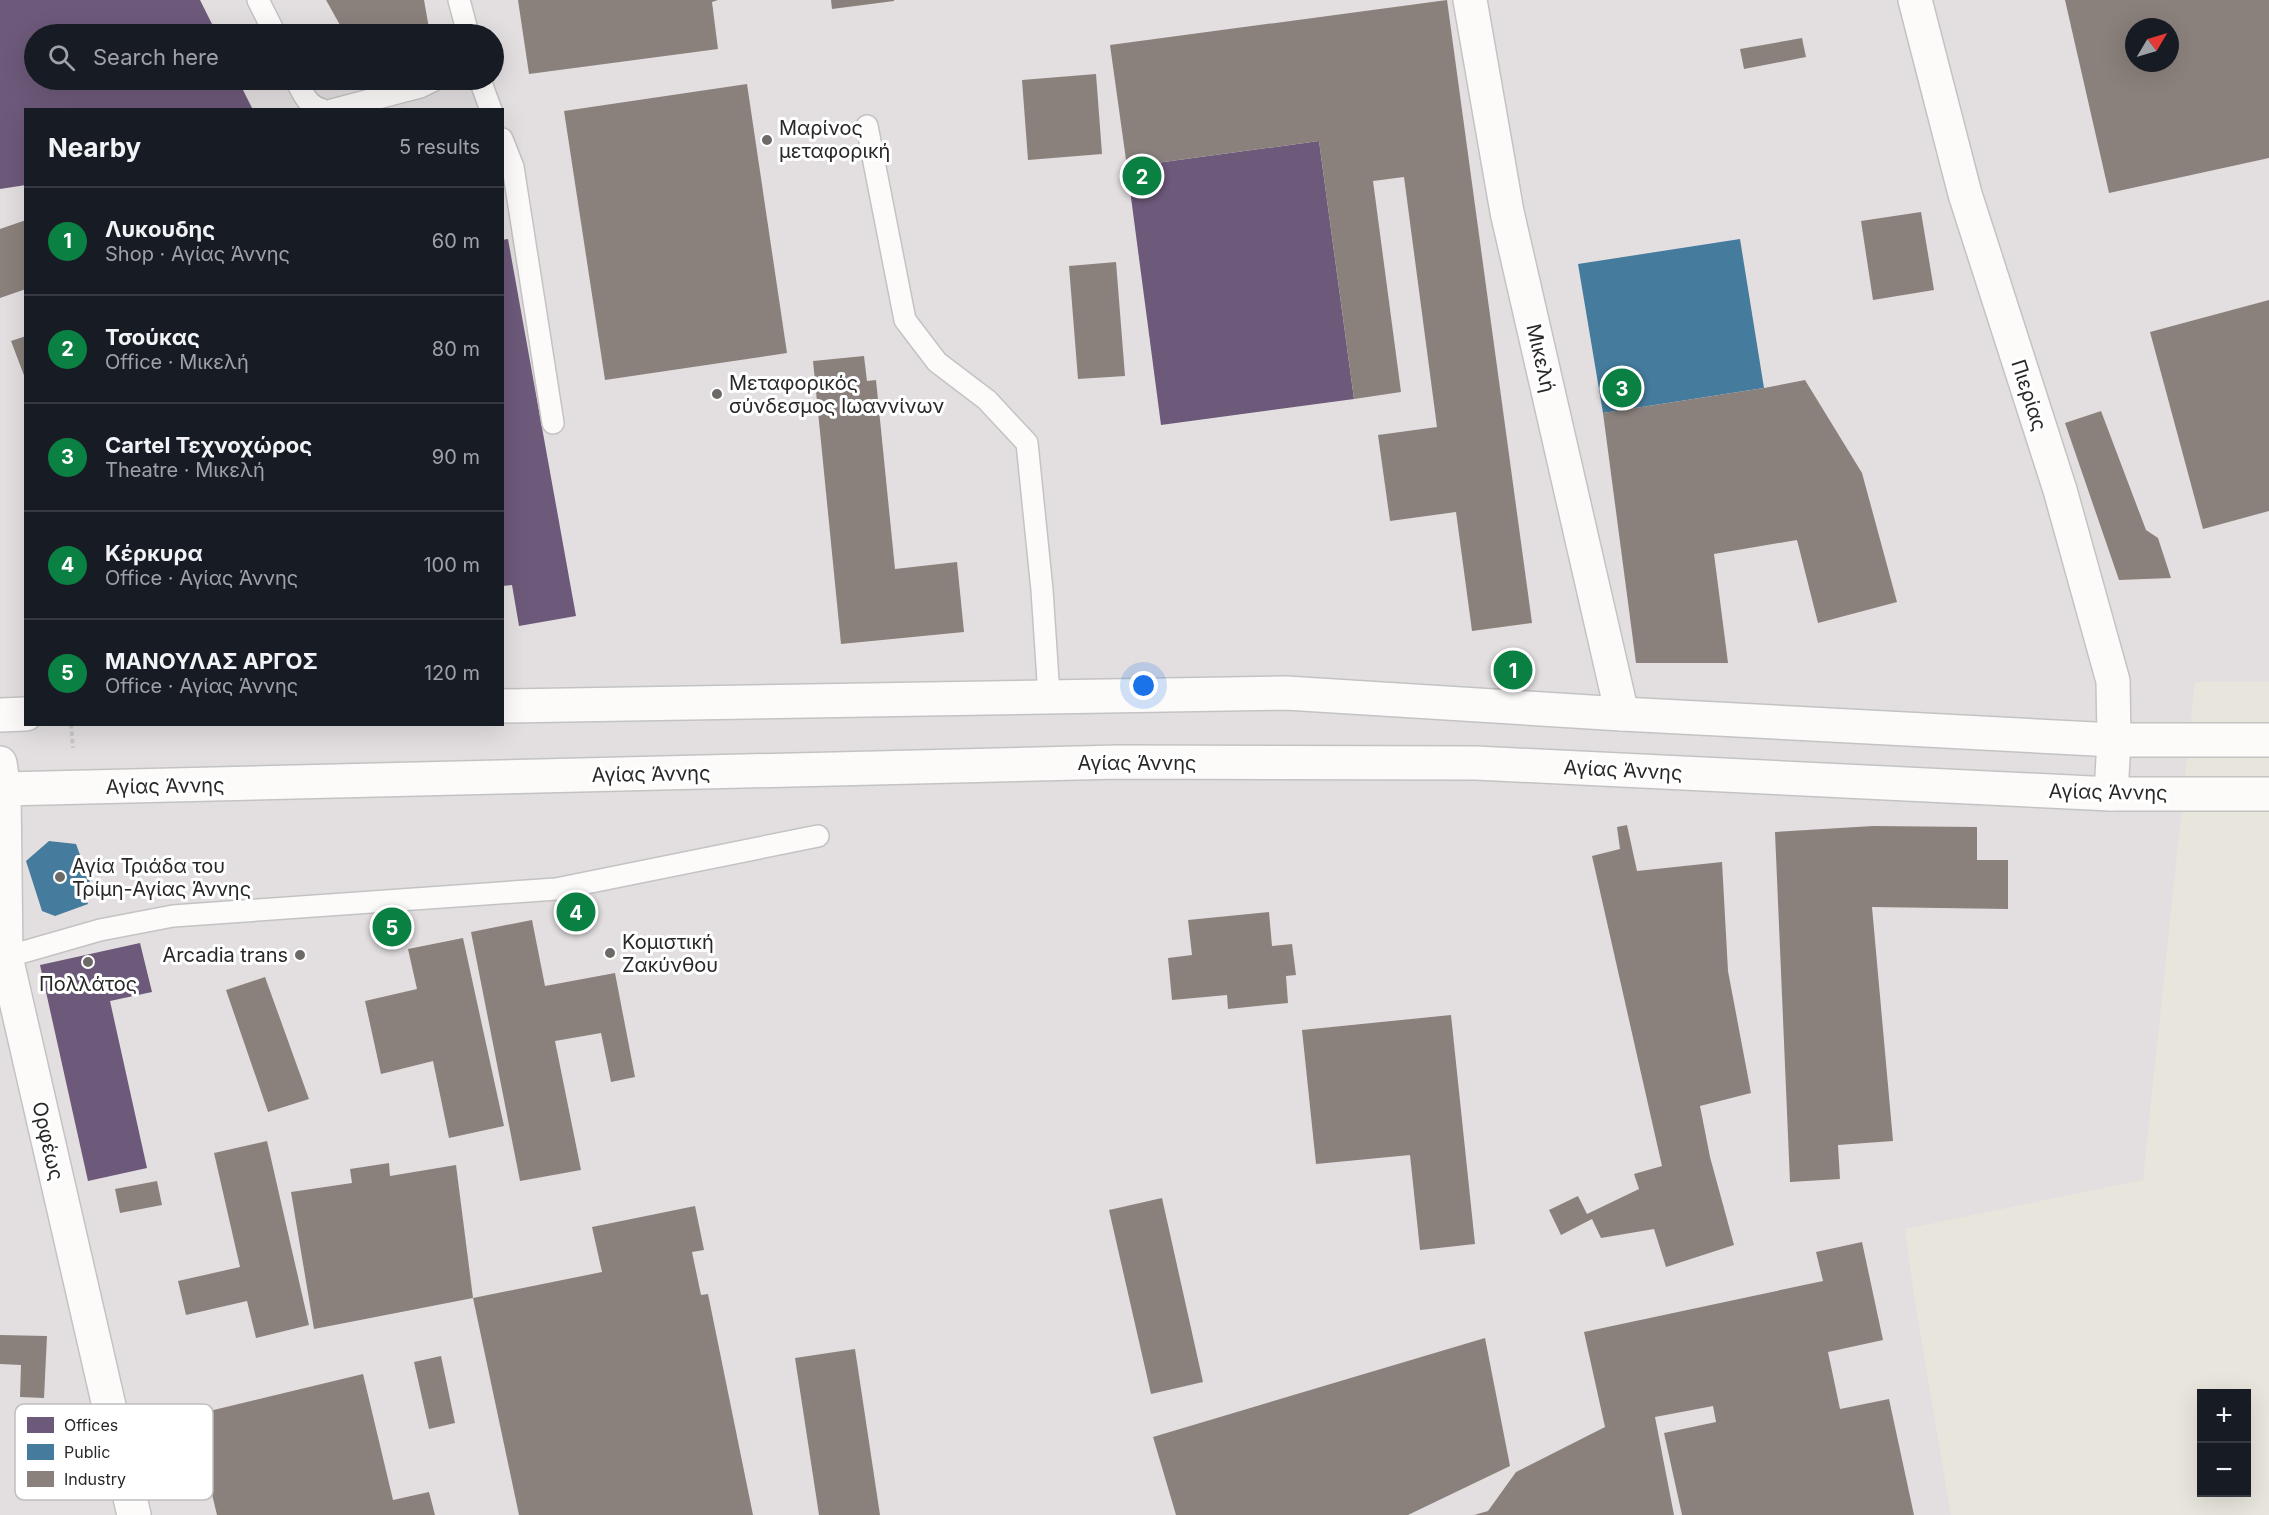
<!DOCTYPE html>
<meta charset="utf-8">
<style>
body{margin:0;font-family:Inter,sans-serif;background:#20242c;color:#f1f3f6}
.controls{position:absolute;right:18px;bottom:18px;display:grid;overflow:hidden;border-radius:0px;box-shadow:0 6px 24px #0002}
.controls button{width:54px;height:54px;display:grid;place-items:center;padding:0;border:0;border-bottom:2px solid #363941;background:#171b24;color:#f1f3f6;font:30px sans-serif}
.compass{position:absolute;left:2125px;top:18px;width:54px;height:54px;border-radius:50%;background:#171b24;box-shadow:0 6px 24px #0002;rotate:52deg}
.you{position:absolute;left:1144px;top:686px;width:21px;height:21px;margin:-15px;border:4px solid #fff;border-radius:50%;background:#1a73e8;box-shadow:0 0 0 9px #1a73e833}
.badge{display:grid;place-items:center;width:39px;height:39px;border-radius:50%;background:#0b8043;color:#fff;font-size:20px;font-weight:700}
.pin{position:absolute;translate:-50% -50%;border:3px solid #fff;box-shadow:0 2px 6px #0006}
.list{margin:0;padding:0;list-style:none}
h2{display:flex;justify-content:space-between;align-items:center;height:78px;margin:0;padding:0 24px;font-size:26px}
h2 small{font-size:20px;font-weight:400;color:#9ea1a6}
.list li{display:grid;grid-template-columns:39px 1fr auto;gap:18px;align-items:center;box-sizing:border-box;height:108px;padding:0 24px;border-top:2px solid #363941}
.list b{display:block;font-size:22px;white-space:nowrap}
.list p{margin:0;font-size:20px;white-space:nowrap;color:#9ea1a6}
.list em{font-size:20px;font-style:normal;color:#9ea1a6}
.icon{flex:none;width:33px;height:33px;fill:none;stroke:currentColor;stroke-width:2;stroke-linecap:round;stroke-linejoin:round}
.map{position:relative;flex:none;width:2269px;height:1515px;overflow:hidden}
.search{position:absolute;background:#171b24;box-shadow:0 6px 24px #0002;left:24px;top:24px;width:480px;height:66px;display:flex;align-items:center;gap:15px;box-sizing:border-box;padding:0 21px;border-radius:33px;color:#9ea1a6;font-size:22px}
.panel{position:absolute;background:#171b24;box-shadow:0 6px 24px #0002;left:24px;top:108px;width:480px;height:618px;border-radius:0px}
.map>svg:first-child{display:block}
</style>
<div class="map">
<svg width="2269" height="1515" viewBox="0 0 2269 1515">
<rect width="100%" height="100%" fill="#e8e5dc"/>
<!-- industrial -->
<path fill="#e3dfe0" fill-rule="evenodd" d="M0,0H2269V682H2195L2143,1180L1905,1229L1914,1296L1951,1515H0ZM2134,27H2170V63H2134ZM34,34H494V80H34ZM26,110H502V724H26Z"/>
<!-- offices -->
<path fill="#6d597a" d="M0,0H200L217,34H34V80H238L253,110H26V185L0,189Z
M1319,141L1354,399L1161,425L1127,167Z
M508,239L576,616L519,626L512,585L502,586V240Z
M140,943L152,992L110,1001L147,1168L88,1181L40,965Z"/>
<!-- public -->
<path fill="#457b9d" d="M1740,239L1764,388L1603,413L1578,264Z
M49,841L76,844L94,893L85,896L88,904L55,916L42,911L26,861Z"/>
<!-- industry -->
<path fill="#8a817c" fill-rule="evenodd" d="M326,0H424L430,34H345Z
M518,0H718L712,2L718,49L529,74Z
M831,0H894V1L832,9Z
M1447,0L1532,623L1472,631L1456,512L1390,521L1378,435L1437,427L1404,177L1373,181L1401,392L1354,399L1319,141L1127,167L1110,45Z
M2065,0H2269V158L2109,193ZM2134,27H2170V63H2134Z
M1802,38L1806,57L1744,69L1740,49Z
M1096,74L1102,154L1028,160L1022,80Z
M747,84L787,353L605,380L564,111Z
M1921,212L1934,290L1873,300L1861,221Z
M26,220V289L0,298V229Z
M1116,262L1125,376L1078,379L1069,266Z
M2269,300V511L2203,529L2150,332Z
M26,336V378H25L11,341Z
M864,356L867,381L876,380L895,569L957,562L964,632L841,644L813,361Z
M1805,380L1862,473L1897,602L1818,623L1797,540L1714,554L1728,663H1636L1603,413L1764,388Z
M2101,411L2146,530L2158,538L2171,578L2119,580L2065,423Z
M1627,825L1637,871L1722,862L1728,971L1751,1093L1700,1106L1710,1157L1734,1245L1666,1267L1654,1229L1601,1238L1592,1219L1561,1235L1549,1210L1578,1196L1587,1214L1639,1189L1634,1174L1662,1166L1592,856L1620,849L1617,827Z
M1873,826L1977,827V860H2008V909L1872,907L1893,1141L1838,1145L1840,1179L1790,1182L1775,832Z
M1269,912L1272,946L1292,944L1296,975L1286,976L1288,1003L1228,1009L1227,995L1172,1000L1168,958L1192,955L1188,920Z
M532,920L545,986L615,973L635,1077L611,1082L601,1033L555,1041L581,1170L520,1181L471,932Z
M463,938L504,1126L449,1138L433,1061L381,1074L365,1001L417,989L408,949Z
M265,977L309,1099L268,1112L226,990Z
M1451,1015L1475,1244L1420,1250L1410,1155L1316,1164L1302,1030Z
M267,1141L309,1325L256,1338L247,1301L186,1315L178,1281L240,1267L214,1153Z
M389,1163L390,1176L456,1165L473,1298L602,1272L592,1227L695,1206L704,1250L692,1252L701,1295L708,1294L753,1515H519L473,1298L314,1329L291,1192L352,1183L350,1169Z
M157,1181L162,1205L120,1213L115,1189Z
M1162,1198L1203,1382L1151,1394L1109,1210Z
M1862,1242L1883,1340L1828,1352L1840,1409L1889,1399L1914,1515H1682L1664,1433L1716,1422L1713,1406L1655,1417L1674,1515H1474L1488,1511L1516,1472L1605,1427L1584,1332L1823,1281L1816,1252Z
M0,1335L47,1336L44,1398L20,1397L21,1365L0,1364Z
M1485,1338L1510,1466L1408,1515H1176L1153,1437Z
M855,1349L880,1515H819L795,1358Z
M441,1356L455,1423L429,1429L414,1362Z
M363,1374L393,1500L429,1492L435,1515H217L193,1415Z"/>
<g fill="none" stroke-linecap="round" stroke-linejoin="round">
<!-- lane casing -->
<g stroke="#c4c3c3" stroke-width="24">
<path id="lane" d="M258,0L275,34
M459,0L468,34
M296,80C303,93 307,106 323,110
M480,80L491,110
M332,110L420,87L434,80
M867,126L905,320L937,362L987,400L1027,443L1042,590L1049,696
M502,139L513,167L553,423
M6,957L100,930L173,916L556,889L818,836"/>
</g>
<!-- street casing -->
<g stroke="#c4c3c3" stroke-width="36">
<path id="street" d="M1470,0L1507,212L1622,714
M1915,0L1965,194L2060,490L2113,681L2114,740L2111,794"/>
</g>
<!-- secondary casing -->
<g stroke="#c4c3c3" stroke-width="36">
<path id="secondary" d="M502,706L1286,693L1622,714L2114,740H2269
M0,715L26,714
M0,763L4,789L6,957L134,1515
M4,789L1119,762L1476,763L2111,794H2269"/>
</g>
<!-- path -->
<path stroke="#c9c8c7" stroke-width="4" stroke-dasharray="4.5 3" stroke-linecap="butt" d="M71,724L73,748"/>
<!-- lane -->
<use href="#lane" stroke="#fcfbfa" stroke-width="21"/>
<!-- street -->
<use href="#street" stroke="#fcfbfa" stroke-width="33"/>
<!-- secondary -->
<use href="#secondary" stroke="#fcfbfa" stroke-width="33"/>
</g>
<!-- markers -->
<g fill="#6b6a67" stroke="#fff" stroke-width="2">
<circle cx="767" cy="140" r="6"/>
<circle cx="717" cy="394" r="6"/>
<circle cx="60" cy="877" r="6"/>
<circle cx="610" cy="953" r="6"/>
<circle cx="300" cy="955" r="6"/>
<circle cx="88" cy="962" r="6"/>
</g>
<g text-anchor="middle" stroke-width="6" stroke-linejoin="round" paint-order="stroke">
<!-- poi labels -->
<g font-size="20" fill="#282828" stroke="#fff" text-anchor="start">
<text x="779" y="135">Μαρίνος<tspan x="779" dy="23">μεταφορική</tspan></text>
<text x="729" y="390">Μεταφορικός<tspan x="729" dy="23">σύνδεσμος Ιωαννίνων</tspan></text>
<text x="72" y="873">Αγία Τριάδα του<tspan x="72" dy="23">Τρίμη-Αγίας Άννης</tspan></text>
<text x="622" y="949">Κομιστική<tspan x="622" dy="23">Ζακύνθου</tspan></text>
<text x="288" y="962" text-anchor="end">Arcadia trans</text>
<text x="88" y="991" text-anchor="middle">Πολλάτος</text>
</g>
<!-- street labels -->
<g font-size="20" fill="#282828" stroke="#fff">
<text transform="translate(1541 358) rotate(77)" y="7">Μικελή</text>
<text transform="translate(2029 395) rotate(72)" y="7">Πιερίας</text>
<text x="1137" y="770">Αγίας Άννης</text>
<text transform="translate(1623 770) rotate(3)" y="7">Αγίας Άννης</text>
<text transform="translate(651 774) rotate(-1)" y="7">Αγίας Άννης</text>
<text transform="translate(165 786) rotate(-1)" y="7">Αγίας Άννης</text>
<text transform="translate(2108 792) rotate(1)" y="7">Αγίας Άννης</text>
<text transform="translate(48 1141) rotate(77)" y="7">Ορφέως</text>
</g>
</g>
<!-- legend -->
<rect x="15" y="1404" width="198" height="96" rx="9" fill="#fff" stroke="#bebebe" stroke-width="1.5"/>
<rect x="27" y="1417" width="27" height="16" fill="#6d597a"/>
<rect x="27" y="1444" width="27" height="16" fill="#457b9d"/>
<rect x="27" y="1471" width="27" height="16" fill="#8a817c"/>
<g font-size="16" fill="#282828">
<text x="64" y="1431">Offices</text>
<text x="64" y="1458">Public</text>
<text x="64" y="1485">Industry</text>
</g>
</svg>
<div class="controls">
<button>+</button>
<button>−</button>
</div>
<svg class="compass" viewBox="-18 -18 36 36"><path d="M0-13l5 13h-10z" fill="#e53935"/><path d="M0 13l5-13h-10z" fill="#9ea1a6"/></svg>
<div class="you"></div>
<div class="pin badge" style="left:1513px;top:670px">1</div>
<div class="pin badge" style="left:1142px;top:176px">2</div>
<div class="pin badge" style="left:1622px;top:388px">3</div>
<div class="pin badge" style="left:576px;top:912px">4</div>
<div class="pin badge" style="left:392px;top:927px">5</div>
<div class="search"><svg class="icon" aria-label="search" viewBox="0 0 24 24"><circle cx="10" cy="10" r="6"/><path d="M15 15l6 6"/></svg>Search here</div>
<section class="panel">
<h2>Nearby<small>5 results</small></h2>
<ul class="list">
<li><span class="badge">1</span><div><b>Λυκουδης</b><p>Shop · Αγίας Άννης</p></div><em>60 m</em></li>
<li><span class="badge">2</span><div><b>Τσούκας</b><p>Office · Μικελή</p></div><em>80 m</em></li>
<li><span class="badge">3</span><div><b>Cartel Τεχνοχώρος</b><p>Theatre · Μικελή</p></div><em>90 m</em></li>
<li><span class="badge">4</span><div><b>Κέρκυρα</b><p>Office · Αγίας Άννης</p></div><em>100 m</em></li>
<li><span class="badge">5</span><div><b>ΜΑΝΟΥΛΑΣ ΑΡΓΟΣ</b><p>Office · Αγίας Άννης</p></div><em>120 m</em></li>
</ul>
</section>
</div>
